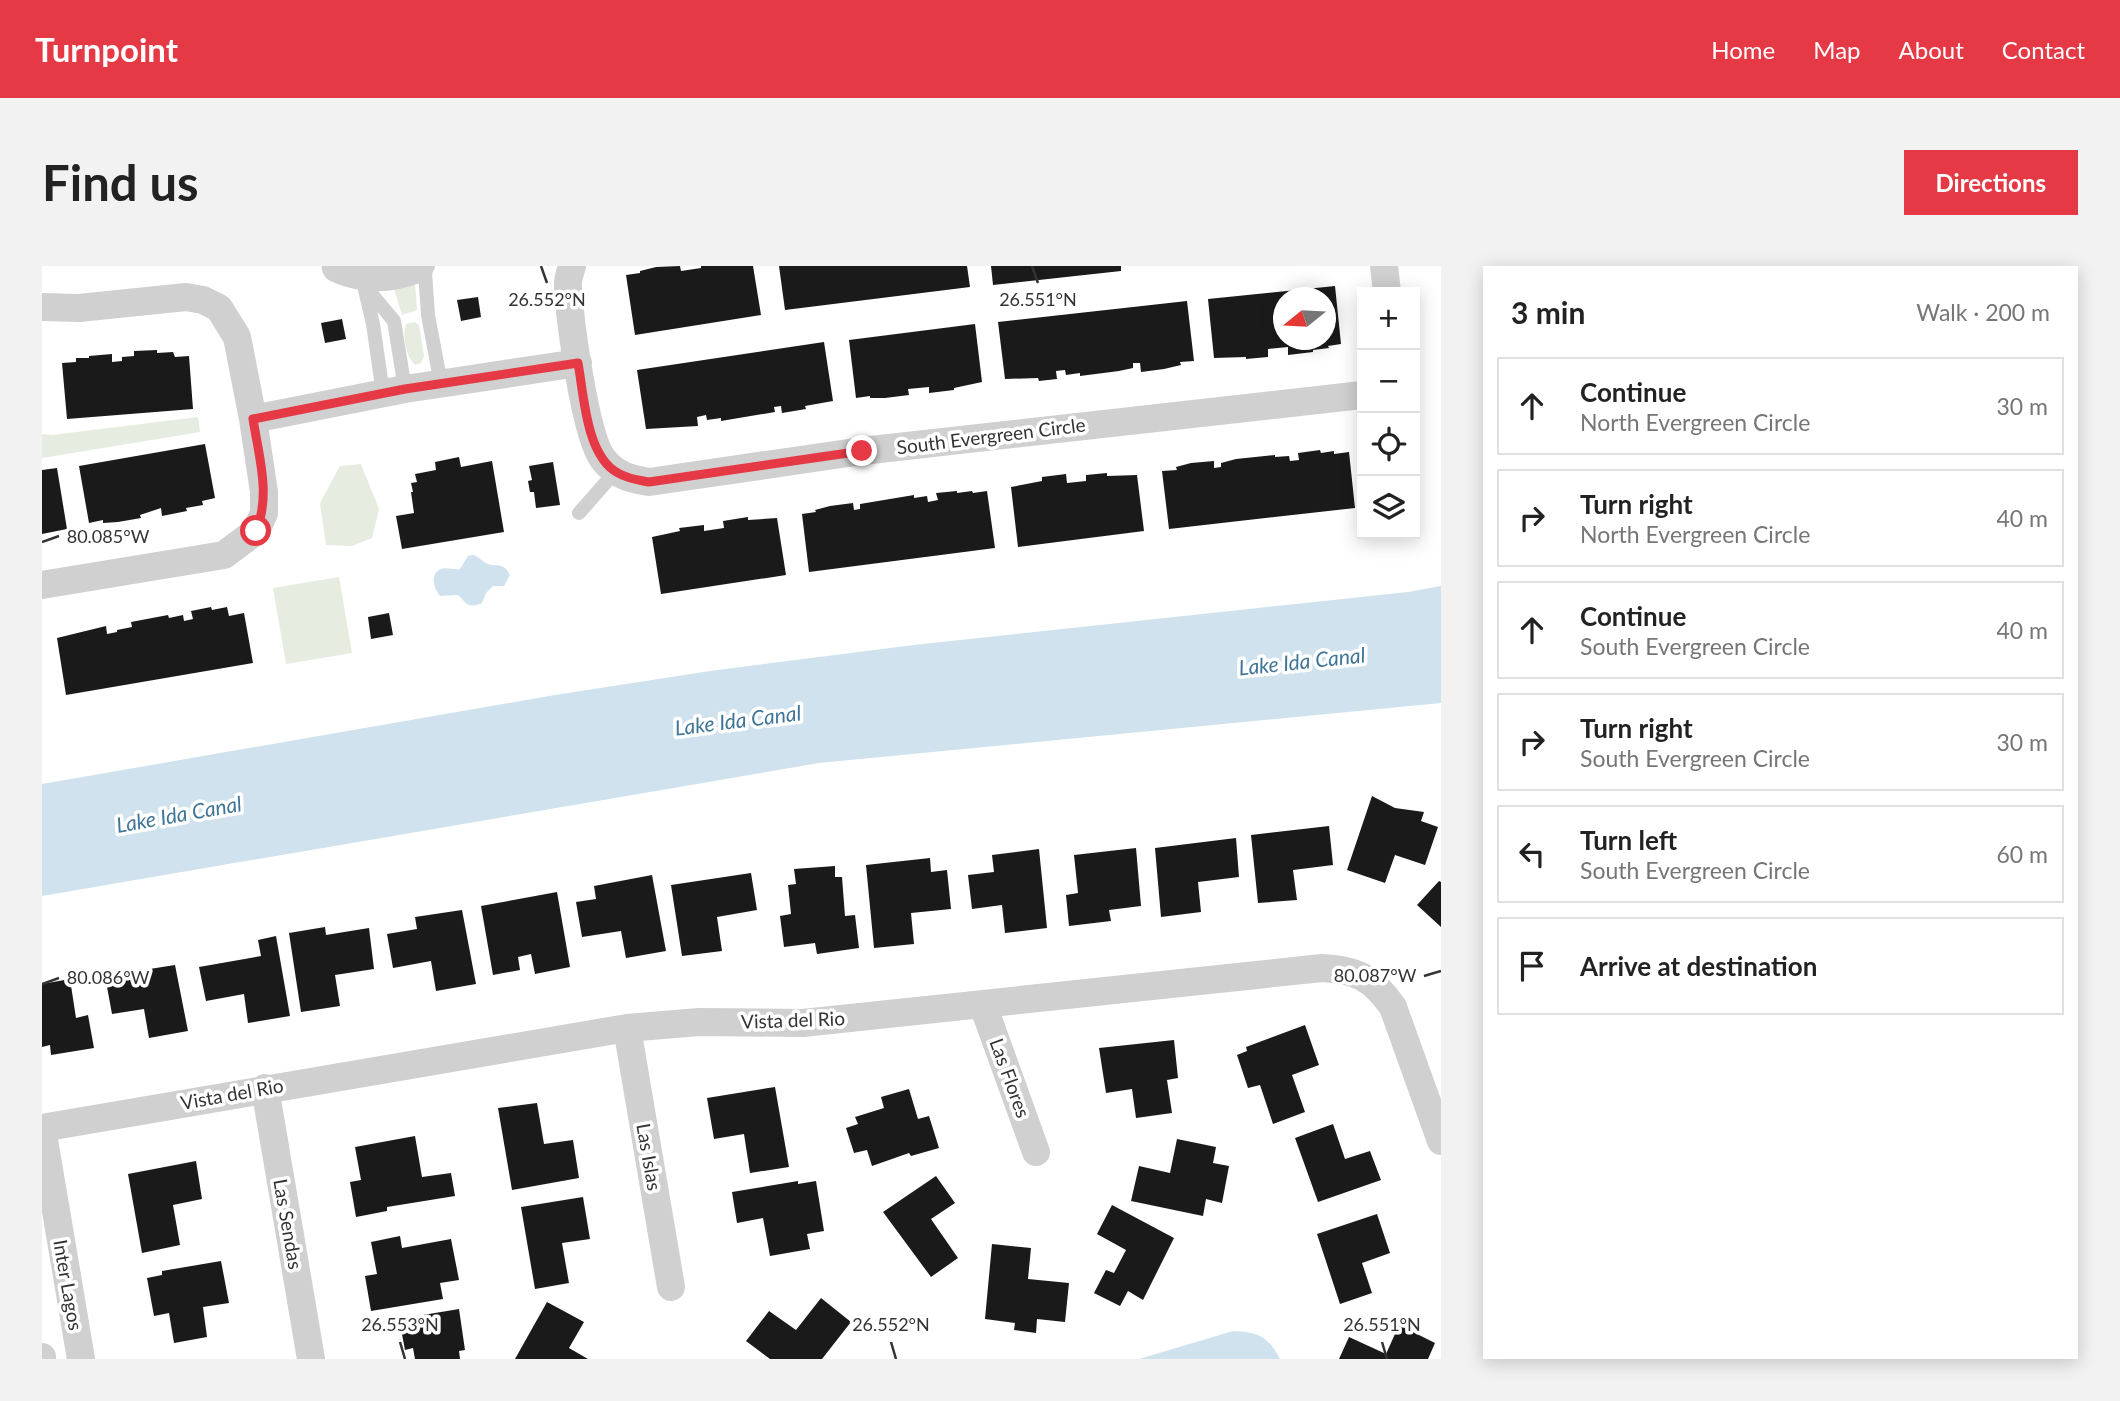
<!DOCTYPE html>
<meta charset="utf-8">
<style>
body{margin:0;font-family:Lato,sans-serif;background:#f2f2f2;color:#222}
.controls{position:absolute;right:21px;top:21px;display:grid;overflow:hidden;border-radius:0px;box-shadow:0 4px 18px #0003}
.controls button{width:63px;height:63px;display:grid;place-items:center;padding:0;border:0;border-bottom:2px solid #e0e0e0;background:#fff;color:#222;font:35px sans-serif}
.compass{position:absolute;left:1231px;top:21px;width:63px;height:63px;border-radius:50%;background:#fff;box-shadow:0 4px 18px #0003;rotate:252deg}
.stop{position:absolute;width:21px;height:21px;margin:-16px;border:5px solid #e63946;border-radius:50%;background:#fff}
.stop.end{background:#e63946;border-color:#fff;box-shadow:0 2px 7px #0008}
.list{margin:0;padding:0;list-style:none}
h2{display:flex;justify-content:space-between;align-items:center;height:91px;margin:0;padding:0 28px;font-size:30px}
h2 small{font-size:23px;font-weight:400;color:#767676}
.list li{display:grid;grid-template-columns:46px 1fr auto;gap:21px;align-items:center;box-sizing:border-box;height:98px;margin:0 14px 14px;padding:0 14px;border:2px solid #e0e0e0;border-radius:0px}
.list b{display:block;font-size:26px;white-space:nowrap}
.list p{margin:0;font-size:23px;white-space:nowrap;color:#767676}
.list em{font-size:23px;font-style:normal;color:#767676}
.icon{flex:none;width:38px;height:38px;fill:none;stroke:currentColor;stroke-width:2;stroke-linecap:round;stroke-linejoin:round}
.map{position:relative;flex:none;width:1399px;height:1093px;overflow:hidden;border-radius:0px}
header{display:flex;align-items:center;gap:42px;box-sizing:border-box;height:98px;padding:0 35px;background:#e63946;color:#fff}
header strong{font-size:33px}
nav{display:flex;gap:38px;margin-inline-start:auto;font-size:24px}
.intro{display:flex;align-items:center;justify-content:space-between;box-sizing:border-box;height:168px;padding:0 42px}
h1{margin:0;font-size:49px}
.button{padding:18px 32px;border-radius:0px;background:#e63946;color:#fff;font-size:24px;font-weight:700}
main{display:flex;gap:42px;padding:0 42px}
aside{flex:1;background:#fff;border-radius:0px;box-shadow:0 4px 18px #0003}
.map>svg:first-child{display:block}
</style>
<header>
<strong>Turnpoint</strong>
<nav><a>Home</a><a>Map</a><a>About</a><a>Contact</a></nav>
</header>
<div class="intro"><h1>Find us</h1><a class="button">Directions</a></div>
<main>
<div class="map">
<svg width="1399" height="1093" viewBox="0 0 1399 1093">
<rect width="100%" height="100%" fill="#fff"/>
<!-- green -->
<path fill="#e6ecdf" d="M373,17L375,44L360,49L352,23Z
M373,56L377,59L382,90L379,97L373,99C364,91 360,69 364,58Z
M156,151L158,166L0,192V168L10,169Z
M319,198L337,243L330,272L310,280L284,279L278,237L298,200Z
M297,311L310,387L244,398L231,322Z"/>
<!-- water -->
<path fill="#cfe2ee" d="M431,289C435,290 438,293 442,296C453,303 461,294 468,309L462,320H451L444,327L440,337C427,343 425,338 416,329L398,330C392,323 387,308 399,303C404,301 412,304 418,303L426,290Z
M1399,320V437L777,497L0,630V518L513,429L668,405L872,379L1366,326Z
M1191,1065C1216,1066 1226,1070 1238,1093H1097Z"/>
<!-- building -->
<path fill="#1a1a1a" fill-rule="evenodd" d="M638,0L639,5L659,2V0H711L719,49L593,69L584,9L598,7V5L614,1Z
M737,0H925L928,21L743,44Z
M949,0H1079V5L951,19Z
M1293,20L1299,78L1286,80L1287,82L1271,84V86L1246,89V81L1226,83V91L1204,93V91L1172,92L1166,33ZM1241,32H1283V74H1241Z
M436,31L439,51L419,55L415,34Z
M1145,35L1152,95L1138,96L1139,99L1122,103L1099,106L1098,97H1091V102L1077,105L1038,110V107L1024,109L1023,104L1014,105L1015,113L997,115L996,112L963,113L956,56Z
M300,53L304,73L283,77L279,57Z
M933,58L940,116L912,122V124L887,127V121L866,123L867,129L843,132H828V130L814,132L807,74Z
M782,76L791,135L763,140L764,143L740,147L739,140L732,141L733,146L679,155V152L665,154L664,149L655,151L656,160L604,163L595,104Z
M115,84V87L131,86L133,91L147,90L151,143L25,153L20,97L34,96V92H47V90L70,88V96L80,95V91L92,90V85Z
M163,178L173,232L160,235L161,239L144,242L145,245L120,250L119,242L98,249L99,252L76,256L61,257V254L47,257L37,200Z
M1278,184L1279,187L1292,185V188L1307,186L1313,242L1127,263L1120,205L1135,204L1134,201L1149,197L1172,195V202L1179,201V197L1194,193L1233,189V191L1247,190L1248,195L1257,194L1256,187Z
M417,191L419,201L450,195L462,266L360,283L354,250L372,247L369,226H371L369,217L375,216L373,208L394,204L393,196Z
M511,196L518,239L494,242L492,226H488L486,215L490,214L487,200Z
M15,202L25,263L0,268V204Z
M1065,207V210L1095,209L1102,265L976,281L969,221L1000,215V211L1024,208L1025,217L1044,215V209Z
M915,225V227L930,225L931,227L945,225L953,282L767,306L760,248L774,246L773,244L788,240L811,237L812,244L818,243V238L872,229V232L885,230L886,236L896,234L894,227Z
M706,251V254L735,252L744,309L619,328L610,271L638,265L637,262L662,259V265L682,262L681,255Z
M169,341L170,344L185,341L187,350L202,347L211,397L24,429L15,372L64,360L65,368L75,366V364L90,361L89,356L126,349L127,352L141,349L142,355L151,353L149,345Z
M347,347L351,369L329,373L326,351Z
M1330,530L1353,542L1382,546L1379,555L1396,561L1383,599L1353,589L1343,617L1305,604Z
M1287,560L1291,599L1251,604L1255,634L1216,637L1209,569Z
M1194,572L1197,611L1156,616L1159,646L1119,651L1113,582Z
M1094,582L1099,640L1067,644L1069,655L1027,660L1024,629L1036,627L1032,589Z
M997,583L1005,662L963,667L960,639L930,643L926,609L952,606L950,589Z
M888,592L889,606L905,604L909,643L869,647L872,678L832,682L824,599Z
M793,600V611H800L803,650L813,649L817,682L775,688L773,677L742,681L738,650L749,648L746,619L754,618L752,603Z
M709,607L715,644L675,651L680,685L640,690L629,619Z
M610,609L624,685L584,692L579,665L540,671L534,636L554,633L552,620Z
M1397,615L1399,616V661L1375,639Z
M515,626L528,701L493,708L489,688L476,691L478,704L451,709L439,640Z
M420,644L434,718L394,725L389,695L351,702L345,668L375,663L373,651Z
M283,661L284,669L327,662L332,703L293,709L298,740L259,746L247,667Z
M234,670L248,750L206,757L202,728L164,735L157,701L219,690L216,674Z
M133,699L146,765L107,772L102,743L70,748L63,710Z
M28,713L34,752L46,749L52,782L9,789L8,779L0,781V718Z
M1263,759L1277,799L1250,809L1263,846L1231,858L1218,819L1206,822L1195,789L1205,785L1204,781Z
M1132,774L1136,812L1125,814L1130,847L1094,852L1090,823L1064,827L1057,782Z
M733,821L747,901L708,907L702,868L672,873L665,832Z
M867,823L876,853L887,850L897,882L869,890L867,887L830,900L825,884L812,887L804,862L816,858L813,851L842,842L839,831Z
M495,837L502,878L531,874L537,912L470,924L456,842Z
M1291,858L1303,893L1328,885L1339,914L1276,936L1253,872Z
M373,870L380,911L409,907L413,930L345,941V945L314,951L308,916L319,914L313,881Z
M1135,873L1174,881L1171,897L1187,900L1180,937L1164,933L1161,950L1089,935L1097,900L1128,907Z
M154,895L160,933L131,939L138,979L100,987L86,908Z
M894,910L913,937L889,953L916,992L889,1011L841,946Z
M756,915V918L774,915L782,965L765,968L768,983L728,990L721,952L695,957L690,926Z
M541,931L548,973L520,977L527,1017L493,1023L479,941Z
M1070,939L1132,972L1101,1034L1086,1025L1078,1040L1052,1027L1064,1004L1072,1007L1084,984L1055,968Z
M1335,948L1348,987L1320,997L1330,1027L1298,1038L1275,968Z
M358,970L360,982L409,973L417,1014L398,1017L401,1033L329,1045L323,1010L335,1008L329,976Z
M950,978L989,982L986,1013L1027,1017L1023,1056L995,1053L994,1067L972,1064L973,1057L943,1053Z
M179,995L187,1037L161,1041L165,1071L132,1077L127,1047L112,1050L105,1012L120,1009V1005Z
M779,1032L809,1056L780,1093H728L704,1075L727,1045L754,1064Z
M505,1036L542,1056L527,1082L546,1093H473Z
M417,1043L423,1084L417,1085L418,1093H373L371,1082L363,1084L357,1053Z
M1357,1059L1393,1077L1386,1093H1297L1307,1071L1344,1088Z"/>
<g fill="none" stroke-linecap="round" stroke-linejoin="round">
<!-- service -->
<path stroke="#d0d0d0" stroke-width="14" d="M386,0L383,6L386,49L399,118
M313,12L322,19L352,55L363,123
M323,24L331,58L341,127
M537,247L573,206"/>
<!-- minor -->
<path stroke="#d0d0d0" stroke-width="28" d="M530,0C528,7 525,14 526,21C528,55 543,170 561,193C573,209 588,213 607,216L820,185L1320,129
M1342,0L1345,26
M0,41L37,42L144,31L161,34L177,42L195,71L211,153L222,226V247L214,265L182,289L0,319
M211,153L363,123L536,97
M941,739L994,886
M585,762L629,1021
M223,822L269,1093
M0,862L585,762L657,756L761,757L1280,702C1315,704 1331,712 1351,741L1399,875
M0,862L39,1093
M0,1091V1093"/>
<!-- tertiary -->
<path stroke="#d0d0d0" stroke-width="35" d="M297,0C323,11 348,10 374,0"/>
</g>
<g fill="none" stroke-linecap="round" stroke-linejoin="round">
<!-- route -->
<path stroke="#e63946" stroke-width="9" d="M214,265C229,229 217,191 211,153L363,123L536,97C542,129 544,190 576,207C586,213 596,214 607,216L820,185"/>
</g>
<!-- ticks -->
<path fill="none" stroke="#333" stroke-width="2.5" d="M499,0L505,17M990,0L996,17M0,276L17,270M1382,710L1399,705M0,718L17,712M358,1076L363,1093M849,1076L854,1093M1340,1076L1345,1093"/>
<g text-anchor="middle" stroke-width="7" stroke-linejoin="round" paint-order="stroke">
<!-- street labels -->
<g font-size="19" fill="#333" stroke="#fff">
<text transform="translate(949 170) rotate(-7)" y="7">South Evergreen Circle</text>
<text transform="translate(751 754) rotate(-2)" y="7">Vista del Rio</text>
<text transform="translate(968 812) rotate(70)" y="7">Las Flores</text>
<text transform="translate(190 828) rotate(-10)" y="7">Vista del Rio</text>
<text transform="translate(607 891) rotate(80)" y="7">Las Islas</text>
<text transform="translate(246 958) rotate(80)" y="7">Las Sendas</text>
<text transform="translate(26 1019) rotate(80)" y="7">Inter Lagos</text>
</g>
<!-- water labels -->
<g font-size="21" font-style="italic" fill="#3f7597" stroke="#fff">
<text transform="translate(1260 396) rotate(-6)" y="7">Lake Ida Canal</text>
<text transform="translate(696 455) rotate(-7)" y="7">Lake Ida Canal</text>
<text transform="translate(137 549) rotate(-10)" y="7">Lake Ida Canal</text>
</g>
</g>
<g font-size="18" text-anchor="middle" fill="#333" stroke="#fff" stroke-width="7" stroke-linejoin="round" paint-order="stroke">
<text x="505" y="40">26.552°N</text>
<text x="996" y="40">26.551°N</text>
<text x="66" y="277">80.085°W</text>
<text x="1333" y="716">80.087°W</text>
<text x="66" y="718">80.086°W</text>
<text x="358" y="1065">26.553°N</text>
<text x="849" y="1065">26.552°N</text>
<text x="1340" y="1065">26.551°N</text>
</g>
</svg>
<div class="controls">
<button>+</button>
<button>−</button>
<button><svg class="icon" aria-label="locate" viewBox="0 0 24 24"><circle cx="12" cy="12" r="6"/><path d="M12 2v4M12 18v4M2 12h4M18 12h4"/></svg></button>
<button><svg class="icon" aria-label="layers" viewBox="0 0 24 24"><path d="M12 4l9 5-9 5-9-5zM3 14l9 5 9-5"/></svg></button>
</div>
<svg class="compass" viewBox="-18 -18 36 36"><path d="M0-13l5 13h-10z" fill="#e53935"/><path d="M0 13l5-13h-10z" fill="#767676"/></svg>
<div class="stop" style="left:214px;top:265px"></div>
<div class="stop end" style="left:820px;top:185px"></div>
</div>
<aside>
<h2>3 min<small>Walk · 200 m</small></h2>
<ul class="list">
<li><svg class="icon" aria-label="ahead" viewBox="0 0 24 24"><path d="M12 20V5M6 11l6-6 6 6"/></svg><div><b>Continue</b><p>North Evergreen Circle</p></div><em>30 m</em></li>
<li><svg class="icon" aria-label="right" viewBox="0 0 24 24"><path d="M7 20v-9h11M14 6l5 5-5 5"/></svg><div><b>Turn right</b><p>North Evergreen Circle</p></div><em>40 m</em></li>
<li><svg class="icon" aria-label="ahead" viewBox="0 0 24 24"><path d="M12 20V5M6 11l6-6 6 6"/></svg><div><b>Continue</b><p>South Evergreen Circle</p></div><em>40 m</em></li>
<li><svg class="icon" aria-label="right" viewBox="0 0 24 24"><path d="M7 20v-9h11M14 6l5 5-5 5"/></svg><div><b>Turn right</b><p>South Evergreen Circle</p></div><em>30 m</em></li>
<li><svg class="icon" aria-label="left" viewBox="0 0 24 24"><path d="M17 20v-9H6M10 6l-5 5 5 5"/></svg><div><b>Turn left</b><p>South Evergreen Circle</p></div><em>60 m</em></li>
<li><svg class="icon" aria-label="arrive" viewBox="0 0 24 24"><path d="M6 21V4h12l-3 4 3 4H6"/></svg><div><b>Arrive at destination</b></div></li>
</ul>
</aside>
</main>
